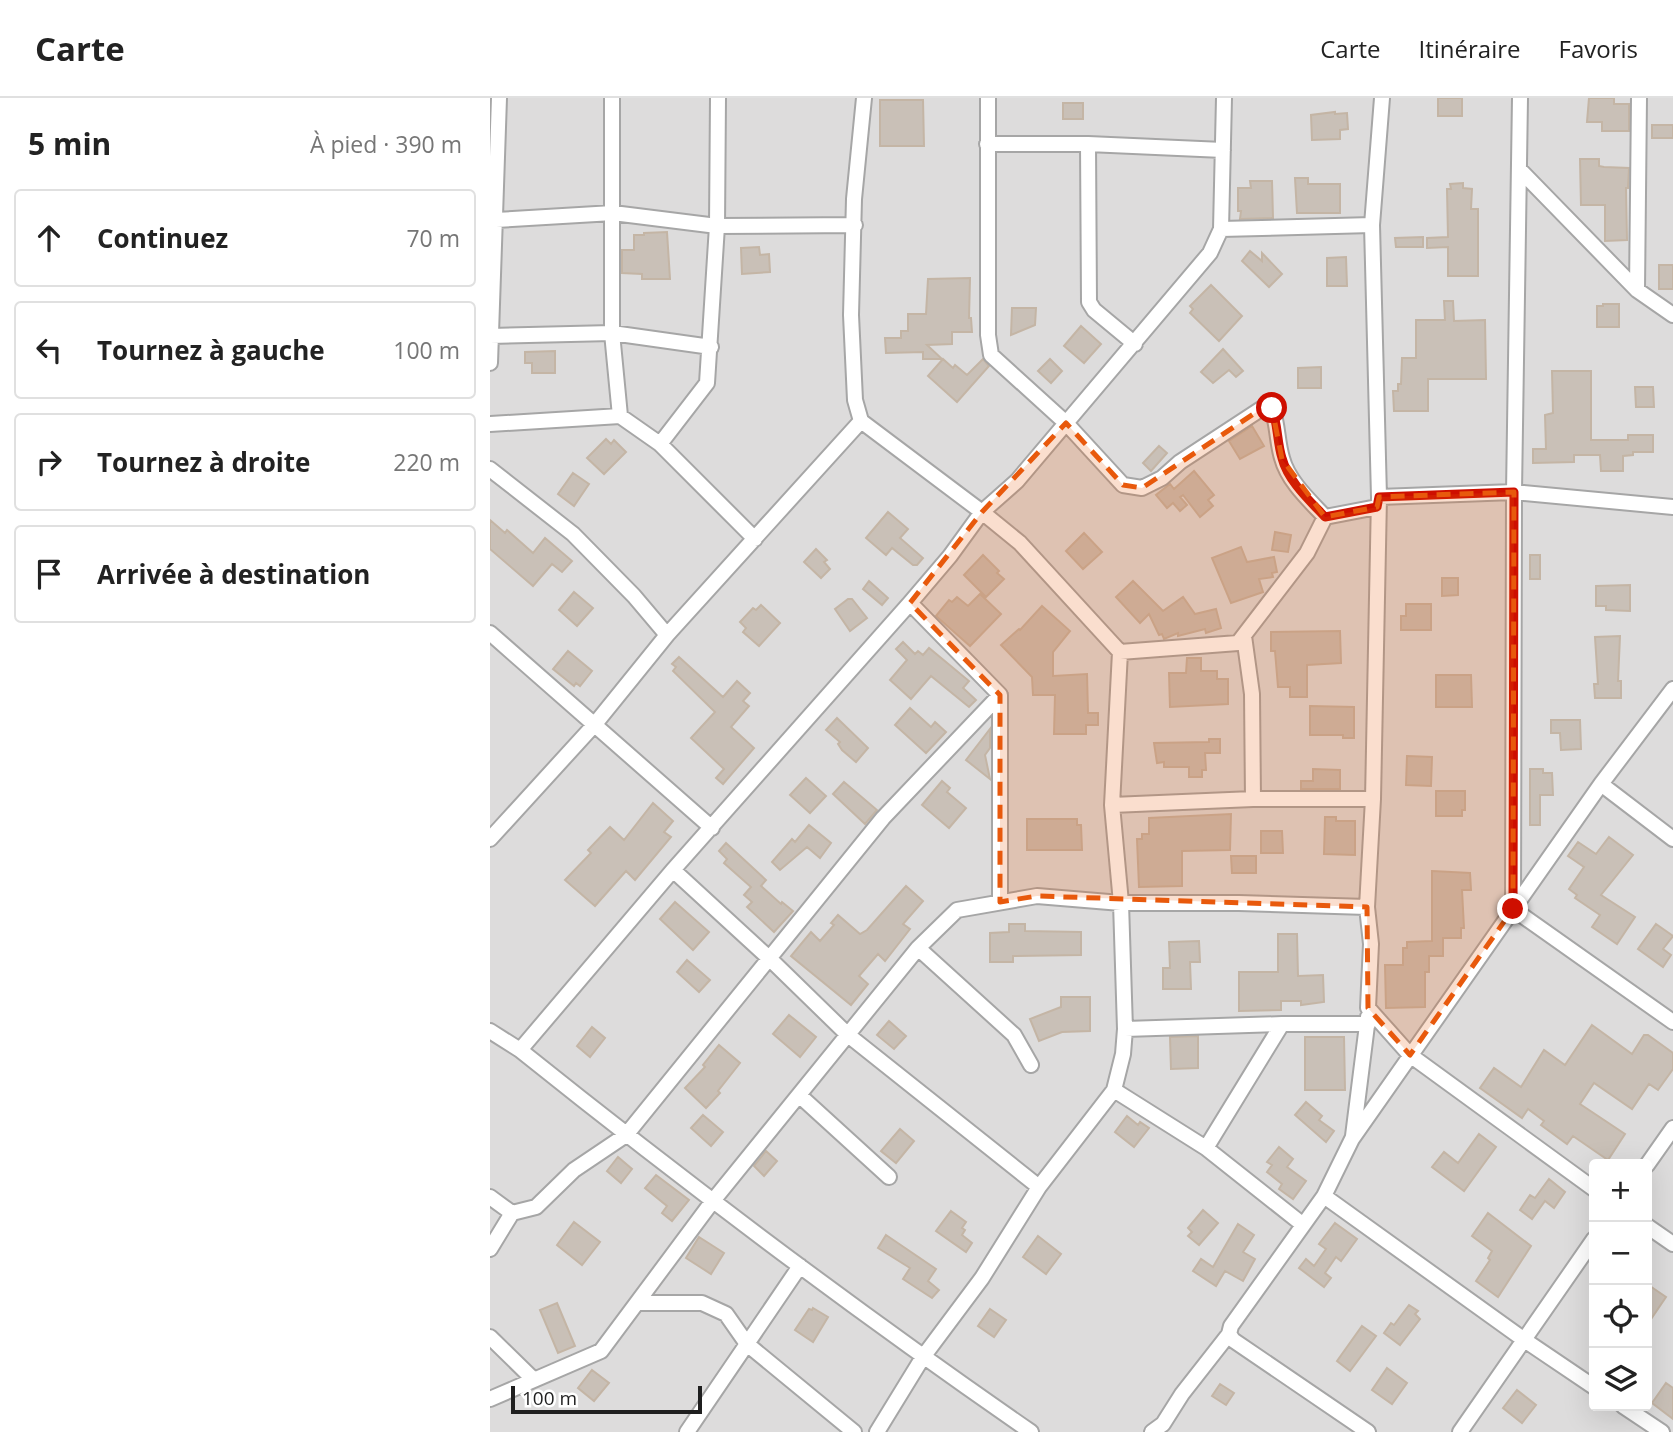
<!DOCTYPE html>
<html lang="fr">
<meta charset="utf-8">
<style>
body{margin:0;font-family:"Open Sans",sans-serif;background:#f2f2f2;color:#222}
.controls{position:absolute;right:21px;bottom:21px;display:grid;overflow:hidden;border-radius:7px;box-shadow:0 7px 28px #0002}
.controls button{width:63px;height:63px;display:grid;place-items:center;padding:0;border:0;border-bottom:2px solid #e0e0e0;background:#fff;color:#222;font:35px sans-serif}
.scale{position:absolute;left:21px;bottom:18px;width:191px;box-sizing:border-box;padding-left:7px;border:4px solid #1f1f1f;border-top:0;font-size:19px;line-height:24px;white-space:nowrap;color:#1f1f1f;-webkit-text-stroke:5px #fff;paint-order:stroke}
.stop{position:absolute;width:21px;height:21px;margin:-16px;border:5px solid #ce0f00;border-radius:50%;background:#fff}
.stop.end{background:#ce0f00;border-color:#fff;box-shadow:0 2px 7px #0008}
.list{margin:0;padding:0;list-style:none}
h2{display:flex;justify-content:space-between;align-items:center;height:91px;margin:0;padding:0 28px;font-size:30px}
h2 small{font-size:23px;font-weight:400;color:#767676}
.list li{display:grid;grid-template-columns:46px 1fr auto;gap:21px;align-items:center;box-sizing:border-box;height:98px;margin:0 14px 14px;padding:0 14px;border:2px solid #e0e0e0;border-radius:7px}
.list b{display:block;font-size:26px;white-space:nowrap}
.list em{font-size:23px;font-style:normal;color:#767676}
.icon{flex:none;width:38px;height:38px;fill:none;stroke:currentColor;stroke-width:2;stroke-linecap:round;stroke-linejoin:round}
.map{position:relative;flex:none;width:1183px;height:1334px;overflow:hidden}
header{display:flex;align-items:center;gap:42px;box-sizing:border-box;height:98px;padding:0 35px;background:#fff;border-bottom:2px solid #e0e0e0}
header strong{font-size:33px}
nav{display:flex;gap:38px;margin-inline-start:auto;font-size:24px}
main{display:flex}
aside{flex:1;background:#fff}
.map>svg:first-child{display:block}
</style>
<header>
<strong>Carte</strong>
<nav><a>Carte</a><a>Itinéraire</a><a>Favoris</a></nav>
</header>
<main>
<aside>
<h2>5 min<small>À pied · 390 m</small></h2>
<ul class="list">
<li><svg class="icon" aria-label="ahead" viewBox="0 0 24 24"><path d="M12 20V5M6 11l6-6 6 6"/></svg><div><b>Continuez</b></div><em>70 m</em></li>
<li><svg class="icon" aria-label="left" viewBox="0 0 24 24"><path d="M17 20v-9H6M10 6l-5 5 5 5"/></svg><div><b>Tournez à gauche</b></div><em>100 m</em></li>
<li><svg class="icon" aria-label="right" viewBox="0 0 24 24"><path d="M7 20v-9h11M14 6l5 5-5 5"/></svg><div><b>Tournez à droite</b></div><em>220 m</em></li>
<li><svg class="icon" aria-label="arrive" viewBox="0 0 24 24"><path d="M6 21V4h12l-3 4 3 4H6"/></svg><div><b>Arrivée à destination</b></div></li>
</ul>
</aside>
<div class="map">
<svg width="1183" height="1334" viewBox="0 0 1183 1334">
<rect width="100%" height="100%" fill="#f1ede4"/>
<!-- residential -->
<path fill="#dddcdc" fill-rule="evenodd" d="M0,0H1183V1334H0ZM1104,1066H1157V1308H1104Z"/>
<!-- building -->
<path fill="#c9c0b7" stroke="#c4b5a5" stroke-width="2" d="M948,0H972V18H948Z
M1099,0H1124V6H1139V33H1112V24H1097Z
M390,2H433L434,48H390Z
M573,5H593V21H573Z
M845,14V16L857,15L858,31L850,32V41L822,42L821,17Z
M1162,27H1183V40H1162Z
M1090,61H1109V68L1114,69L1139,70L1138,90H1136L1137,142L1115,143V107H1091Z
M805,80H818V86H850V115H807Z
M760,83H782L783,120L750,121L751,113H748V90H761Z
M973,85V90L982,91L981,111H988V178H958V149L937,150V140L958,139L957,91H961L960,86Z
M177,134L180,181H152V176L132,175V152H144V137H154V135Z
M933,139V149H906L905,140Z
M269,149L270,157L279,156L280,174L252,176L251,150Z
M760,153L772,163V155L792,176L779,189L752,163Z
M856,159L857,188H837V160Z
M1169,167H1183V191H1169Z
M480,180L479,220H481L482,234H462V246L437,247L452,261H433V254L396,255L395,240H411V233H418V216H436L438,181Z
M721,187L752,218L729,243L700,215L703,211L700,208Z
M954,203H963L964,223L995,222L996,281H938V313H904L903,293H908V286H911L912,260H926V222H955Z
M1113,206H1129V229H1107V208H1113Z
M522,210H546L545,227L521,237Z
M591,228L611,246L594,265L574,248Z
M733,251L753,273L746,279L739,272L723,285L711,274Z
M65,253V275H42V265H35V254Z
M453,261L463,270L465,267L477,277L493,261L499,268L467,304L438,278Z
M560,261L572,273L561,285L548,273Z
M831,269V290H808V270Z
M1062,273H1101V342H1138V337H1163V354H1143V357L1133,358V373H1111L1110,357H1084V364L1043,365V351H1056L1055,317L1063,315Z
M1145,289H1163L1164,309H1146Z
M762,328L774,348L750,361L739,343Z
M116,341L121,346L124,342L136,354L114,376L97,360Z
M669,348L677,355L661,373L653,365Z
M704,373L724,397L718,402L723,408L710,419L693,397L690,399L697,407L690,413L683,405L677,410L666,397L680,386L684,391Z
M83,375L99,386L84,408L68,396Z
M398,414L418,431L410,440L433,460L427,467H423L402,450L396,457L376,440Z
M0,422L15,435L17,432L43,455L55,440L82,463L72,474L62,466L43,488L0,451Z
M785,434L801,437L798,454L782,452Z
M594,435L612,454L593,471L576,453Z
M751,449L757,464L784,459L787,474L782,475L783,479L769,481L773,494L741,505L722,460Z
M326,451L337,462L334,464L340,471L331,480L314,464Z
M493,457L509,473L507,475L514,481L496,499L474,477Z
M1040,457H1050V481H1040Z
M952,480H968V497L952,498Z
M379,483L398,500L392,507L373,491Z
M643,483L673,513L693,499L705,516L726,511L731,530L716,535L715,531L688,538V535L674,541L672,536L669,537L659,516L650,525L626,499Z
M1140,487V513L1116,512V508H1106V488Z
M84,494L103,510L87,528L69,512Z
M490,496L511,516L480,548L446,518L459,502L462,504L467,499L478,508Z
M358,501H362L377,520L360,533L345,511Z
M916,506H941V532H911V518H916Z
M271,507L290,525L269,548L253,534L256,530L250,524L263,510L266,512Z
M552,508L580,533L563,554V578L597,576L598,615H608V627H596V636H564L565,597H543L542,579L511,547L529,531L530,532Z
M850,533L851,565L817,567V599H800V589H788L785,553H781V534Z
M1130,538L1128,583H1131V600H1105L1104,586H1108L1105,539Z
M413,544L425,556L428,553L433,557L439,550L479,583L473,590L486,602L479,609L441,578L421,601L400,582L417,562L406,551Z
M78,553L102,573L90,588L86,585L84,588L63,571Z
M189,559L233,599L247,583L260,595L253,603L259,608L241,629L264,650L233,686L226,680L234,671L201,640L225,614L183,573L186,569L182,566Z
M697,560H711V573H727V581H738V606L680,609L679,575H696Z
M946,577H981L982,609H946Z
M820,608L864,609V640H853V637H820Z
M420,610L441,629L445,624L456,634L436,655L405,627Z
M347,620L378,650L366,664L352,652L348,646L350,644L336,632Z
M1061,622H1090L1091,651L1071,652L1070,635H1061Z
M500,631V650L495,657L500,681L476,662Z
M719,641H730V655H715L716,672H712V679H699V669H674V664L667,665L664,645L719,644Z
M917,658L942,659L941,688L916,687Z
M823,671L850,672V691H811V683H823Z
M1040,671H1053V675H1062L1063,697H1050V727H1040Z
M316,680L336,698L320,715L300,697Z
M452,683L460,690L457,694L476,710L459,730L432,707Z
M354,684L387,712L375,726L343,696Z
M946,693H975V712H972V718H946Z
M163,705L183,723L174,734L181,739L145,782L136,773L105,808L75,782L101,755L98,752L120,729L134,742Z
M741,716L740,752L692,753V788L649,789L647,741H652V736H659V720Z
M835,719H846V723H865V757L834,756Z
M537,721H587V727H591L592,752H537Z
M319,727L341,745L330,760L317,749L290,772L282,764L302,741L305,744Z
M771,733H792L793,755H771Z
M1119,739L1143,757L1111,797L1145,819L1127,846L1102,829L1110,817L1085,800L1087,797L1079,791L1094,769L1078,758L1088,744L1106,756Z
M236,745L276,782L271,788L291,806L292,804L303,813L284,834L257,809L262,804L254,797L261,789L234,765L237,761L229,753Z
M741,758H766V775H742Z
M942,773L980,775L981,792H972L974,830H971V840H953V858H939V874H935V909L896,910L895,867H913V850H917V844L942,843Z
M416,788L433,803L413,826L420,831L395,863L388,856L369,878L378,886L361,907L301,858L321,834L330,843L344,827L341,825L348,817L370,836L377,832Z
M185,804L219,834L203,852L170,821Z
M519,826H535V833L591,834V857L523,858V864H500V835L519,834Z
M1166,826L1183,838L1173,851L1181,857L1173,869L1148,851Z
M788,836H807L808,878L833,877L834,904L811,907V903H791V912L749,913V874H788Z
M709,843L710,864H700L701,891H673V870H680L679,844Z
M197,862L220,882L209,894L187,874Z
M571,899H600V933L572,934L549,943L540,921L571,909Z
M299,917L326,939L310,959L283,936Z
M399,923L416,938L404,951L387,937Z
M1102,927L1142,956L1154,937H1158L1183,955V971L1168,992L1159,986L1142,1011L1104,985L1090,1006L1135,1036L1118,1062L1083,1038L1077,1046L1051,1027L1054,1023L1038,1011L1032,1020L990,990L1004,970L1031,989L1054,952L1075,967Z
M102,929L115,940L100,959L87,948Z
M708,938V970L681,971L680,939Z
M815,939H854L855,992H815Z
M229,947L250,965L228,993L230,995L216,1010L195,990L215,969L213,967Z
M816,1004L832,1018L829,1022L844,1033L836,1044L805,1017Z
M213,1017L233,1034L221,1048L201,1030Z
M637,1018L648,1027L650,1024L659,1030L644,1049L625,1034Z
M410,1031L424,1043L406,1065L391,1053Z
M989,1036L1006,1049L974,1093L942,1069L954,1054L968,1065Z
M789,1049L803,1061L797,1069L816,1083L803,1101L789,1091L792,1086L777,1074L782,1067L777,1064Z
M276,1053L287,1063L274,1078L264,1068Z
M128,1059L142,1071L131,1085L117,1073Z
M166,1077L199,1102L182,1123L172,1115L177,1108L155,1090Z
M1059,1081L1075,1094L1064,1110L1055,1103L1042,1121L1030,1112L1040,1097L1045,1100Z
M713,1112L728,1125L709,1147L698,1138L702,1134L698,1130Z
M461,1113L476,1124L472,1130L475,1132L472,1137L482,1145L476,1154L446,1133Z
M998,1115L1041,1148L1008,1199L986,1183L1000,1162L998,1160L1002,1153L982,1138Z
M84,1124L110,1144L92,1167L67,1147Z
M845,1125L867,1141L851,1163L846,1159L835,1175L841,1180L834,1189L809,1170L816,1161L824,1168L836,1151L829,1146Z
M748,1126L764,1137L753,1154L765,1161L753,1183L735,1173L726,1188L703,1173L711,1161L723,1169Z
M396,1137L446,1171L438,1183L449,1192L442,1200L413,1181L420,1170L388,1150Z
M548,1138L571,1156L556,1176L533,1159Z
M209,1139L234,1155L221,1176L196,1160Z
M1157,1186L1176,1199L1157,1227Z
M67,1205L85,1248L68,1255L50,1212Z
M919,1207L928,1213L925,1216L930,1221L910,1247L894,1235L901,1225L904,1227Z
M323,1210L338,1219L323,1244L305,1232L319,1211L322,1212Z
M500,1211L516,1222L504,1239L488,1228Z
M872,1228L886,1238L860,1273L847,1263Z
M897,1270L917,1285L902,1306L882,1292Z
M102,1272L119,1285L104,1303L88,1290Z
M1176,1285L1183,1290V1321L1162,1305Z
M730,1286L744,1295L736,1307L722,1298Z
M1027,1292L1046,1307L1032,1325L1013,1310Z"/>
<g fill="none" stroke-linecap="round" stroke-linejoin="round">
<!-- minor casing -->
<g stroke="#a6a6a6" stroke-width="18">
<path id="minor" d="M122,0V235L130,318L170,346L265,441
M374,0L364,101L361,217L365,302L371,323L492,414L530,445L630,554L748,545L817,455L835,419L887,409
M498,0V237L501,257L576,325L633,387L652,390L672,380L690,364L774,309L782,310C788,327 787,344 792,360C798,383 819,402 835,419
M892,0L882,127L889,399L883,701L877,809L881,846L878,910L920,957L1104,1091
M1030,0L1024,394L1023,811L1183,924
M497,46H598L733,52
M598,46L599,204L604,212L645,246
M1029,71L1147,192L1183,217
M6,122L123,115L227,128L365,127
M731,131L882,127
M1147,192L1149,0
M0,238L122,235L221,249
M0,265L9,0
M0,326L130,318
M170,346L217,285L227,128L228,0
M0,371L83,436L144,498L177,537
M889,399L1024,394L1183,409
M420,505L510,597V804
M0,535L222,730
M754,538L762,596L763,701
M1111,686L1183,741
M622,707L763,701H883
M0,741L105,626L177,537L371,323
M183,772L280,861L358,937L549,1089
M428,850L524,937L541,967
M635,931L792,926H878
M0,933L30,952C196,1085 366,1213 541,1334
M30,952L183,772L420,505L460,458L492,414L527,383L720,155L731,131L734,0
M624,992L716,1050L812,1126
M309,997L399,1079
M863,1038L878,919
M716,1050L792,926
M1157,1067L1183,1030
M834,1098L1033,1241L1104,1289
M0,1099L22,1115
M1157,1128L1183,1146
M0,1151L22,1115L46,1109L84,1072L136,1037L393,720L510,597
M148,1205H212L236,1216L257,1246L364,1334
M739,1236L743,1242L878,1334
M0,1239L43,1281
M0,1301L111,1253L222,1104L428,850L467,812L547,798L631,805H749L877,809
M1133,1308L1172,1334
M197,1334L310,1168
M387,1334L433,1259L492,1180L549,1089L624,992L633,956L635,931L631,805L622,707L630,554
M662,1334L673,1326L692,1296L739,1236L741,1228L834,1098L862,1041L1111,686L1183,591
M970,1334L1104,1141"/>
</g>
<!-- minor -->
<use href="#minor" stroke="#fff" stroke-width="14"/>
</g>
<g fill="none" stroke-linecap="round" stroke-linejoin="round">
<!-- route -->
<path stroke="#ce0f00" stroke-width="9" d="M782,310C788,327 787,344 792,360C798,383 819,402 835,419L887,409L889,399L1024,394L1023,811"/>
</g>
<!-- marked area -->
<path fill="#e8590c" fill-opacity="0.2" stroke="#e8590c" stroke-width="5" stroke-dasharray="14 9" stroke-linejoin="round" d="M774,309L782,310L792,361L835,419L887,409L889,399L1024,394L1023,811L920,957L878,910L877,809L547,798L510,804V597L420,505L492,414L576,325L633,387L652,390Z"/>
</svg>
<div class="controls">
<button>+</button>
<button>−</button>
<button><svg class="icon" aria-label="locate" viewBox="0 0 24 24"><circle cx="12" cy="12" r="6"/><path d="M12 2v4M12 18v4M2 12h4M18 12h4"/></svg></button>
<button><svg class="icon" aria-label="layers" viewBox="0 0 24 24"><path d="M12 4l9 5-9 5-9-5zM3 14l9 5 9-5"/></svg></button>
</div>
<div class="scale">100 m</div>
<div class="stop" style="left:782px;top:310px"></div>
<div class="stop end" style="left:1023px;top:811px"></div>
</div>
</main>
